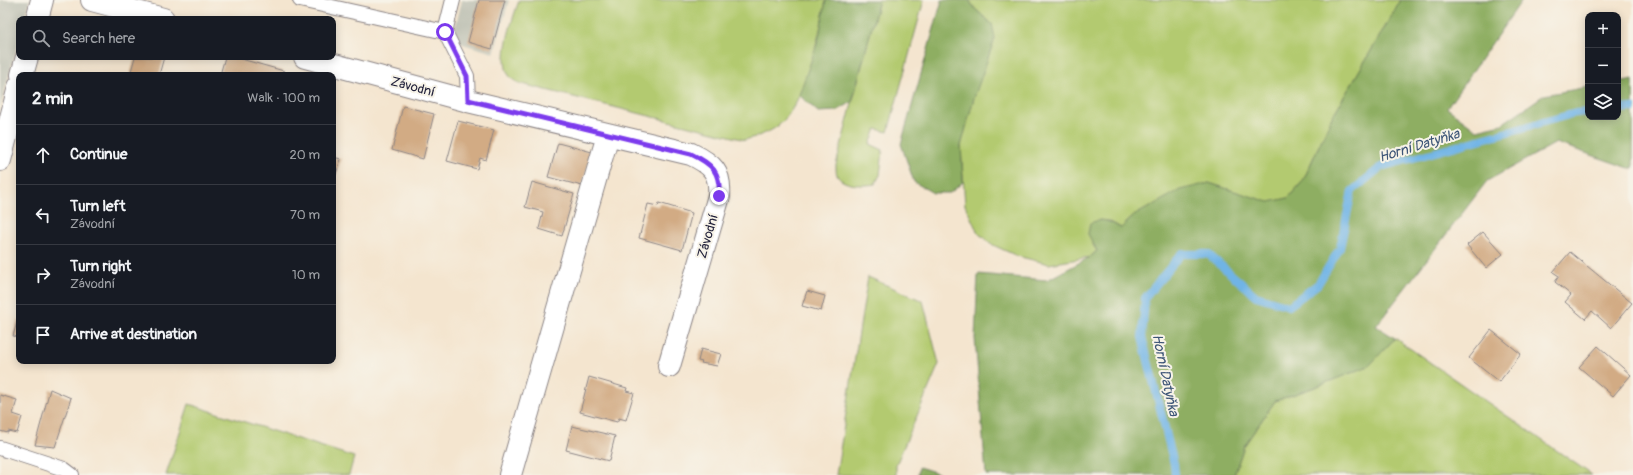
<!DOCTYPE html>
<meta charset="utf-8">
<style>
body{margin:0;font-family:Pangolin,sans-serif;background:#20242c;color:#f1f3f6}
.controls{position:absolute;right:12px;top:12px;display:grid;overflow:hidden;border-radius:8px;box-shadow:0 2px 10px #0003}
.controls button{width:36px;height:36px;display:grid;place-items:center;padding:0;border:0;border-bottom:1px solid #363941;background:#171b24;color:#f1f3f6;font:20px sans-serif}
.stop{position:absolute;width:12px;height:12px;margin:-9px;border:3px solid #7c3aed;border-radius:50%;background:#fff}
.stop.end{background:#7c3aed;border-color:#fff;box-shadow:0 1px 4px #0008}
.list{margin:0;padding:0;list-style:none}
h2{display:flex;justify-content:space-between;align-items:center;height:52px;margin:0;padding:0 16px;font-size:17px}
h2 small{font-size:13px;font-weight:400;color:#9ea1a6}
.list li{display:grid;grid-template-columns:26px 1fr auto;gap:12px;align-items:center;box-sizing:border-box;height:60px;padding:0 16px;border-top:1px solid #363941}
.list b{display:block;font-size:15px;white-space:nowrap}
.list p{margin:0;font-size:13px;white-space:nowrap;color:#9ea1a6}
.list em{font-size:13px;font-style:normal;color:#9ea1a6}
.icon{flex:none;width:22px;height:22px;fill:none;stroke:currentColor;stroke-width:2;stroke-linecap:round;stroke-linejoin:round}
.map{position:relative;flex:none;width:1633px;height:475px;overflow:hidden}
.search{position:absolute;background:#171b24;box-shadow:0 2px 10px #0003;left:16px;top:16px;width:320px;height:44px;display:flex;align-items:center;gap:10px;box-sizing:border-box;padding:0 14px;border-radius:8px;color:#9ea1a6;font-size:15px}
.panel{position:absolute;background:#171b24;box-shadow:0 2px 10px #0003;left:16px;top:72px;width:320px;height:292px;border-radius:8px}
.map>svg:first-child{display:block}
</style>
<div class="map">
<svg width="1633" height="475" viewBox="0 0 1633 475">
<rect width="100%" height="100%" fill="#f7f3e8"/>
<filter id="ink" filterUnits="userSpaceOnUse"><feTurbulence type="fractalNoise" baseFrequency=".025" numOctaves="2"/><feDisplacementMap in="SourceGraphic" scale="8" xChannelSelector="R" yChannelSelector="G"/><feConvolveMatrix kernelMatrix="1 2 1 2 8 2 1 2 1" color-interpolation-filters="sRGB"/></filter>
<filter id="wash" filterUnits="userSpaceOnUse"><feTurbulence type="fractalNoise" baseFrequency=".012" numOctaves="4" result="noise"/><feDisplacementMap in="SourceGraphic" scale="16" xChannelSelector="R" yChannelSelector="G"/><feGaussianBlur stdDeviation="0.9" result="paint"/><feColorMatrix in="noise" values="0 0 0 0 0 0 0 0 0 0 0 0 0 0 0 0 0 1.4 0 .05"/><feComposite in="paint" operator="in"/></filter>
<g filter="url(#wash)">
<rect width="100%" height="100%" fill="#f4e5cf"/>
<!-- industrial -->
<path fill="#c4c6b9" d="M0,0H30L24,19H19V39L0,108Z
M462,0H509L494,53L452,41Z"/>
<!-- green -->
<path fill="#b3ca6f" stroke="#6a7655" d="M519,0H826C820,33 805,104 779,125C769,133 758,136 745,140L522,84C519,83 514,81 511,78C496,62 513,19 519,0Z
M879,0H924L888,132L876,129L870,144L883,150L880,175L875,184C865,186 844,186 838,177C836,174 836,169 836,165Z
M969,0H1401L1332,117L1303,181L1288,198L1269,203L1209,183L1135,215L1121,228L1109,221L1099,220L1093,245L1097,251L1090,257L1049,264L1017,256L993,245L978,233L965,205L961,146L992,24L975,9Z
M868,277L923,301L939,364L896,465V475H836Z
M1395,338L1592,475H1234L1244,446L1275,401L1315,387L1368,366Z
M189,404L354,457L349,475H166Z"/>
<!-- forest -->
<path fill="#8eae62" stroke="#58684e" d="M826,0H879L852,102L837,111L818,112L799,95L818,41Z
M942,0H969L975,9L992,24L995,38L974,98L961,146L963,182L950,193H933L914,182L901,144Z
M1401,0H1522L1447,108L1477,130L1502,124L1544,95L1588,87V117H1618V82L1633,79V168H1629L1556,143L1487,181L1376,326L1395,338L1369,366L1315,387L1275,401L1244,446L1234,475H986L975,338L978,274L1047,280L1090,257L1097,251L1088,234L1090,223C1105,217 1109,222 1121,228L1135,215L1180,190L1209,183L1269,202L1288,198L1303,181L1332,117Z
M919,467L944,475H918Z"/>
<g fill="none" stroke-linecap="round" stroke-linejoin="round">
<!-- stream -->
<path stroke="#70b4e6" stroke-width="8" d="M1618,109L1633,108
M1175,475L1174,464L1142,337L1145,298L1181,254H1208L1256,296L1289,306L1318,284L1340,248L1352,191L1381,167L1576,113L1588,112"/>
</g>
<g id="blocks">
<!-- building -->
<path fill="#d2ab84" d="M479,0H505L492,49L468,42Z
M135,57H164L159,75H130Z
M225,57H234L284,71L283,75H220Z
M403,106L434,114L423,159L392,150Z
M458,121L494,130L486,160L480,158L477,169L447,161Z
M558,143L592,152L582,186L548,177Z
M333,157L341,159L333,183Z
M532,182L574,194L562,236L539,229L543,212L525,207Z
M659,203L692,213L682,250L639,238L648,204L658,206Z
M1483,232L1503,254L1486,268L1467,245Z
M1570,252L1632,303L1611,328L1592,311L1585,319L1565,302L1571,295L1555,282L1559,276L1553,272Z
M807,291L825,296L821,311L802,306Z
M19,315V337L13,336Z
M1491,330L1521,354L1499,382L1469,358Z
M1598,346L1631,375L1613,396L1579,367Z
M701,349L721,354L717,366L701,363L702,362L698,361Z
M589,377L627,388L626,391L634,393L626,420L619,418L617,422L580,412Z
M50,389L71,398L55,447L35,445Z
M0,395L17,400L13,414L22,417L17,433L8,431V433L0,431Z
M572,426L615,436L609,461L566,450Z"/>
</g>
</g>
<g filter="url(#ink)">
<use href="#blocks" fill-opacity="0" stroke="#8b8485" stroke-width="1"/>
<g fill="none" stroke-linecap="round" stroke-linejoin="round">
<!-- service casing -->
<g stroke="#8b8485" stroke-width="16">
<path id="service" d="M300,0L445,32
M453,0L445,32L467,76L468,101
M0,448L64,469L72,475"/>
</g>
<!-- minor casing -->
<g stroke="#8b8485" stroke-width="24">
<path id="minor" d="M92,0L163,19
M305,57L468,101L691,154C712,164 721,172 719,196L669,366
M510,475L608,135"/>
</g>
<!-- tertiary casing -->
<g stroke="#8b8485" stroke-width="24">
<path id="tertiary" d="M37,19L42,0
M22,75L27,57
M0,160L19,87"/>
</g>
<!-- service -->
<use href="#service" stroke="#fff" stroke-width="14"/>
<!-- minor -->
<use href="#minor" stroke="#fff" stroke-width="22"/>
<!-- tertiary -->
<use href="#tertiary" stroke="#fff" stroke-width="22"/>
</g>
</g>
<g fill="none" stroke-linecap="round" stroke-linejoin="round" filter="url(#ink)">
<!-- route -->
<path stroke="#7c3aed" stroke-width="5" d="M445,32L467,76L468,100L691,154C712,164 721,172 719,196"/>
</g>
<g text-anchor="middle" stroke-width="4" stroke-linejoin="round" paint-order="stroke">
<!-- street labels -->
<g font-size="13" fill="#22223b" stroke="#f7f3e8">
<text transform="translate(413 86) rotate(15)" y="5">Závodní</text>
<text transform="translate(707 236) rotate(-74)" y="5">Závodní</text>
</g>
<!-- water labels -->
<g font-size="14" font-style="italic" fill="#3d5577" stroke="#f7f3e8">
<text transform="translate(1419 145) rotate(-17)" y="5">Horní Datyňka</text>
<text transform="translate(1166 375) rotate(78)" y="5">Horní Datyňka</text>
</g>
</g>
</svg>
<div class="controls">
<button>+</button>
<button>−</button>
<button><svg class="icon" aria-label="layers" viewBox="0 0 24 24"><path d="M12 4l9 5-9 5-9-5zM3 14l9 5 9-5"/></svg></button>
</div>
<div class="stop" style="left:445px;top:32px"></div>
<div class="stop end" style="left:719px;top:196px"></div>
<div class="search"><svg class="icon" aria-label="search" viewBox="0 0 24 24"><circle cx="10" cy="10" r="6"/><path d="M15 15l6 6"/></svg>Search here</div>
<section class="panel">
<h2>2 min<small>Walk · 100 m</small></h2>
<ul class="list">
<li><svg class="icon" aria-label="ahead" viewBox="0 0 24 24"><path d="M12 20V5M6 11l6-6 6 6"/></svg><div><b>Continue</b></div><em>20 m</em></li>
<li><svg class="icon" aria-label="left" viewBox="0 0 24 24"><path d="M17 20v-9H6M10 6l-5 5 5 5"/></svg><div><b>Turn left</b><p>Závodní</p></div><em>70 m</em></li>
<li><svg class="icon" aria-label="right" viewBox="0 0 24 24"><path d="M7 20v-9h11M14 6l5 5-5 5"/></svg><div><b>Turn right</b><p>Závodní</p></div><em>10 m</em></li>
<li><svg class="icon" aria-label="arrive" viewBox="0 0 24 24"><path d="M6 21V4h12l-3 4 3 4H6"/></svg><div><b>Arrive at destination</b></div></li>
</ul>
</section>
</div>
